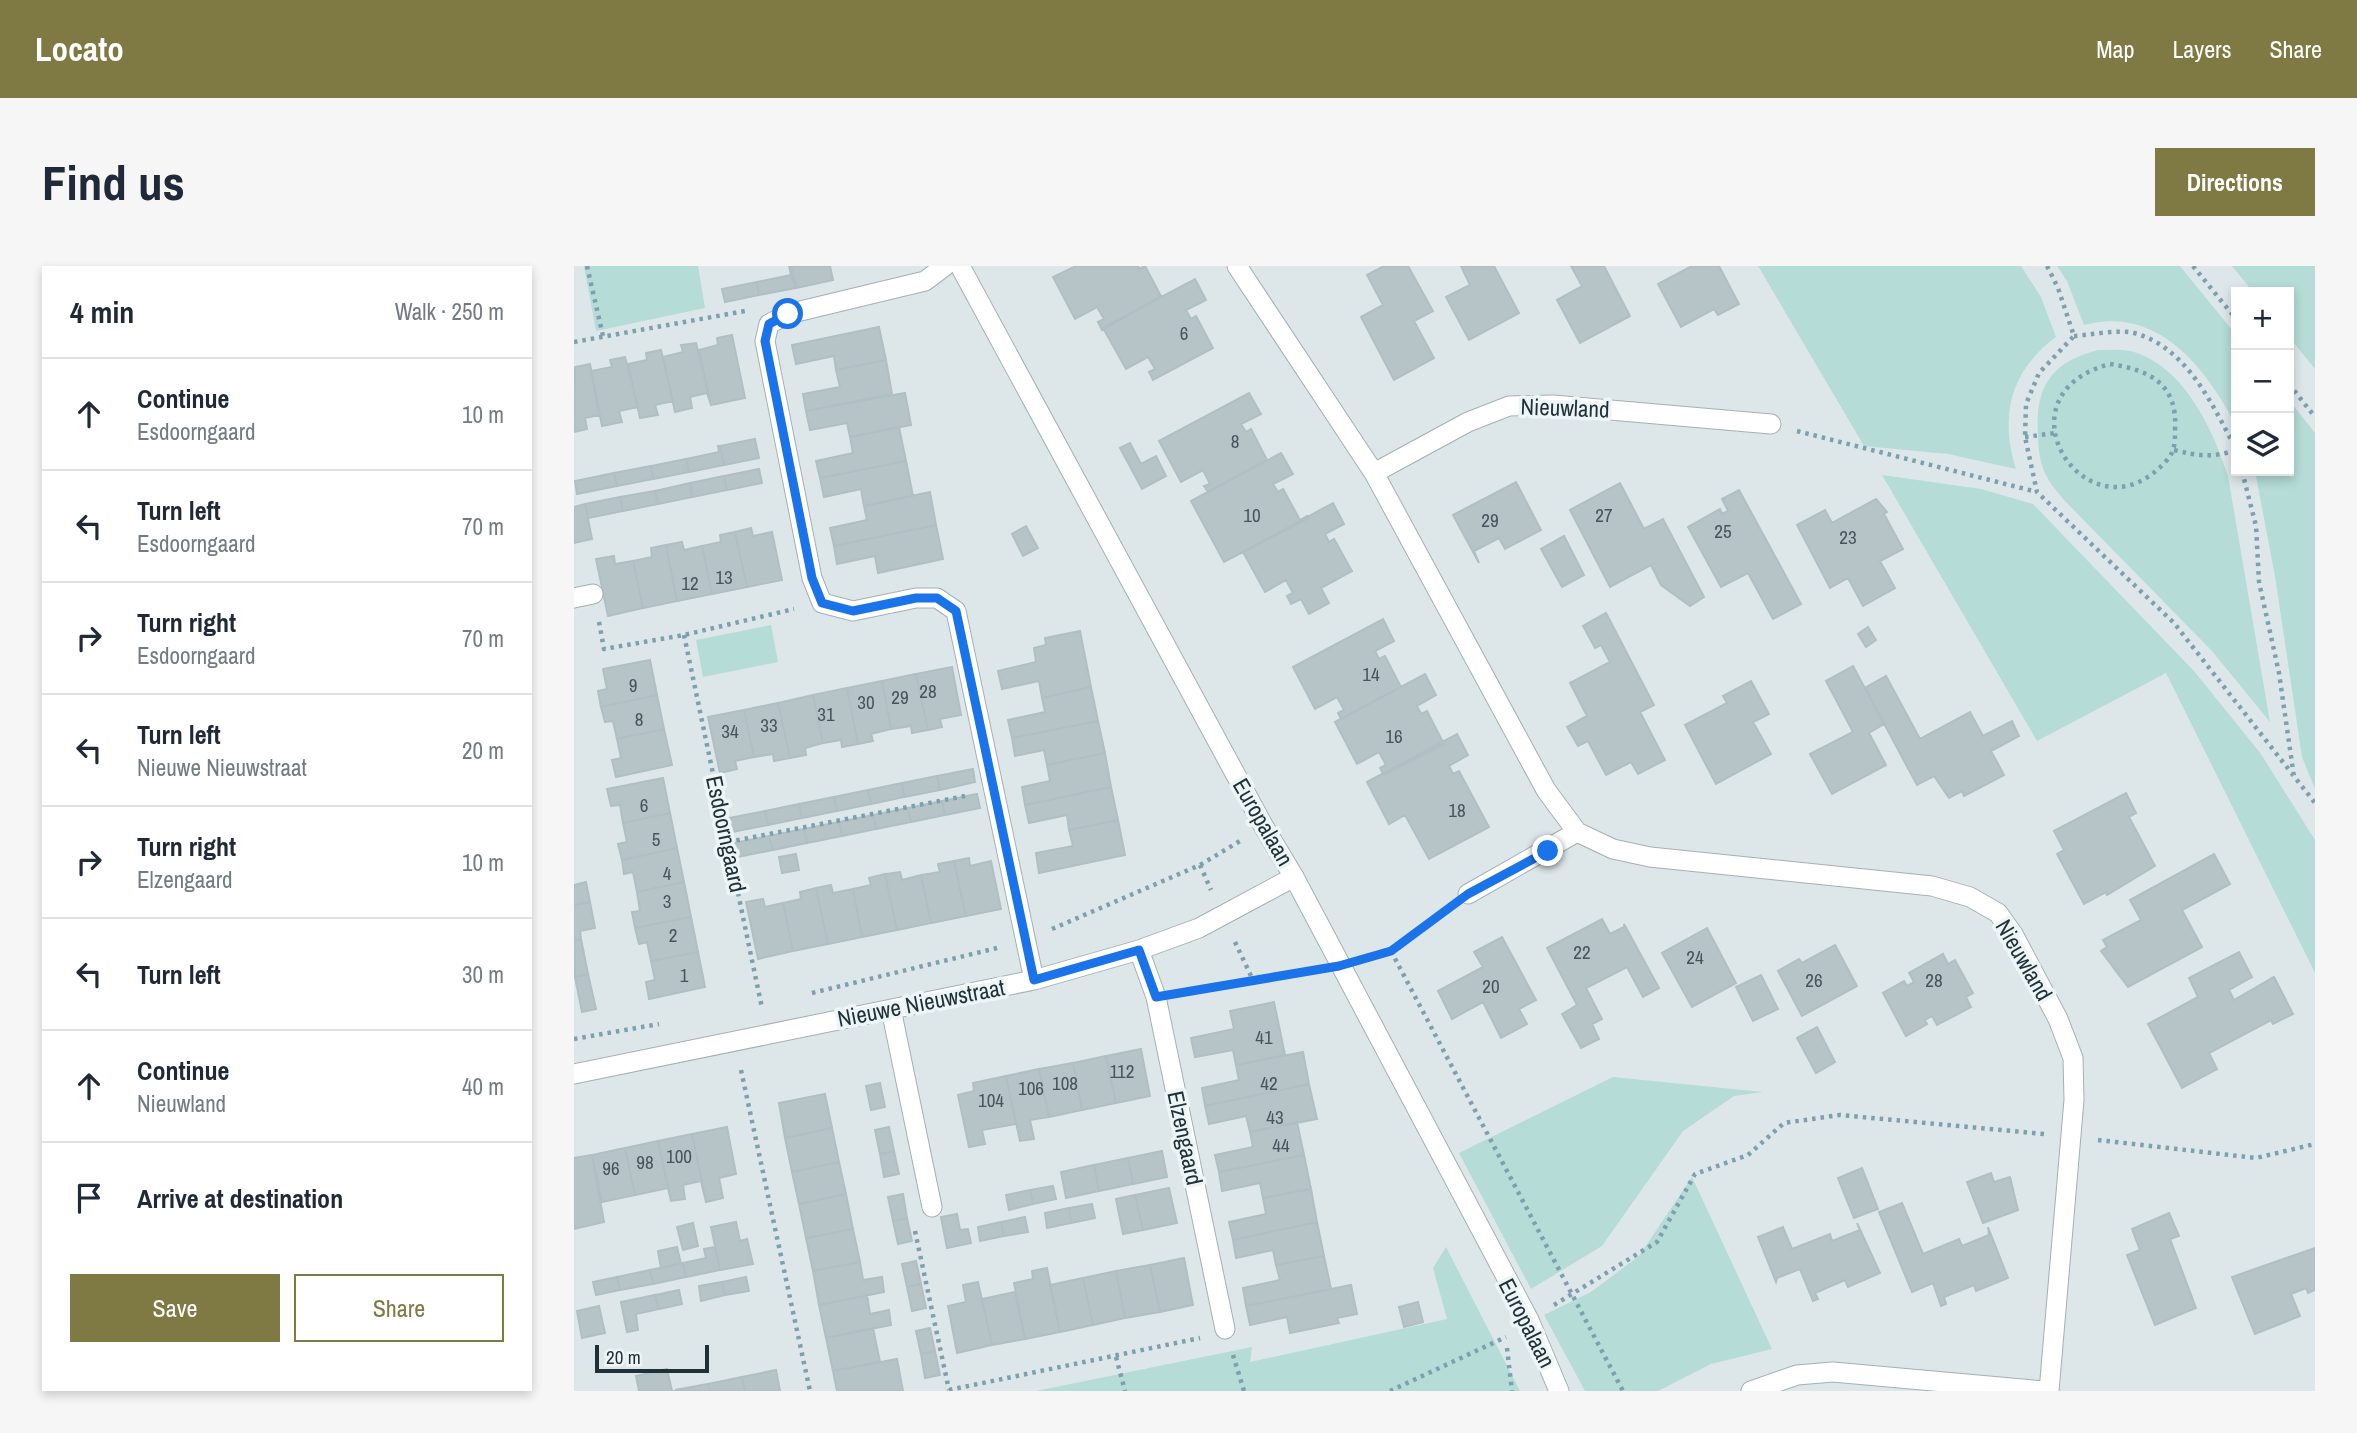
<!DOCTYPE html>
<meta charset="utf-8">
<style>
body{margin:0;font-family:"Archivo Narrow",sans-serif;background:#f6f6f7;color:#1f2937}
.controls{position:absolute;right:21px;top:21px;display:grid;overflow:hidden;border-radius:0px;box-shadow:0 4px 10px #0003}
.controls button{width:63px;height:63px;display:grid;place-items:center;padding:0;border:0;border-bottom:2px solid #e0e1e3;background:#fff;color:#1f2937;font:35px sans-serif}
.scale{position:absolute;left:21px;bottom:18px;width:114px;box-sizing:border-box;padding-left:7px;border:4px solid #1f3039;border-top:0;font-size:19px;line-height:24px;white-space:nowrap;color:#1f3039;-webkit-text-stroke:5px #edf5f6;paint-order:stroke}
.stop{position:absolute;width:21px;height:21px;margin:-16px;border:5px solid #1a73e8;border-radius:50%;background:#fff}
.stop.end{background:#1a73e8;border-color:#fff;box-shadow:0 2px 7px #0008}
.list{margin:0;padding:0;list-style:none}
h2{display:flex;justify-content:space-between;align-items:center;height:91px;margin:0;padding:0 28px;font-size:30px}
h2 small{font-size:23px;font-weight:400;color:#747a83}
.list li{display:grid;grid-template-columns:46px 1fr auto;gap:21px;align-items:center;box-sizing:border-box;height:112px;padding:0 28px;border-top:2px solid #e0e1e3}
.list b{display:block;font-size:26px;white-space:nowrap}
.list p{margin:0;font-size:23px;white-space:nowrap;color:#747a83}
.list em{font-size:23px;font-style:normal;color:#747a83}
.actions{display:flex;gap:14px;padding:21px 28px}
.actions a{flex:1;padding:16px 0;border:2px solid #7f7a43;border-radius:0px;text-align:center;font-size:24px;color:#7f7a43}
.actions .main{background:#7f7a43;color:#fff}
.icon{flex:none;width:38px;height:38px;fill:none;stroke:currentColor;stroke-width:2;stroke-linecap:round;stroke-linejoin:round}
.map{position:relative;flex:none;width:1741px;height:1125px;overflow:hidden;border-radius:0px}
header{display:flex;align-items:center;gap:42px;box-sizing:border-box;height:98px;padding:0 35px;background:#7f7a43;color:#fff}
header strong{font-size:33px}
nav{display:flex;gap:38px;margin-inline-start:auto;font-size:24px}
.intro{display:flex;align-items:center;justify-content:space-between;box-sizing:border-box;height:168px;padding:0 42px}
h1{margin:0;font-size:49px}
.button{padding:18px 32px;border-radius:0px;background:#7f7a43;color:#fff;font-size:24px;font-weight:700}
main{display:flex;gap:42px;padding:0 42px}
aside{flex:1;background:#fff;border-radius:0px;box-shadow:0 4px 10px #0003}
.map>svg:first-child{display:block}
</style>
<header>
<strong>Locato</strong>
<nav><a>Map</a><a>Layers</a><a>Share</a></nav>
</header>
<div class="intro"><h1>Find us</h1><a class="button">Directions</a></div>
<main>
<aside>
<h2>4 min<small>Walk · 250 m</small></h2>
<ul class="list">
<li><svg class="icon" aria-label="ahead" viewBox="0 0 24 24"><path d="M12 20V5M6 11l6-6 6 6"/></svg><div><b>Continue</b><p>Esdoorngaard</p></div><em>10 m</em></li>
<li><svg class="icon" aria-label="left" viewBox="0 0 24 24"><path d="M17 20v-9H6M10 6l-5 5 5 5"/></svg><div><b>Turn left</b><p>Esdoorngaard</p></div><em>70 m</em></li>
<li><svg class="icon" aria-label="right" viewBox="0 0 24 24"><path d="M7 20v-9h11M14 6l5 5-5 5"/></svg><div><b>Turn right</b><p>Esdoorngaard</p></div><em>70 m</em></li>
<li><svg class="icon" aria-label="left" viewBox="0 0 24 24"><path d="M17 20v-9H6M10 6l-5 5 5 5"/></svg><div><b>Turn left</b><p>Nieuwe Nieuwstraat</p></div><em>20 m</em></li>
<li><svg class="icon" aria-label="right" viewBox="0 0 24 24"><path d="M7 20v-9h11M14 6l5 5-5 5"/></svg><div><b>Turn right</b><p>Elzengaard</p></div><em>10 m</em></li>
<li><svg class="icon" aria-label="left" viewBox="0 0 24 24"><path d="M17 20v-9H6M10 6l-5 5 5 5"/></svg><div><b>Turn left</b></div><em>30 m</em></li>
<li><svg class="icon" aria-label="ahead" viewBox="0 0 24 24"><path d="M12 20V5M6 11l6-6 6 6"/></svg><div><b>Continue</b><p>Nieuwland</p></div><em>40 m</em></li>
<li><svg class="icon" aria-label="arrive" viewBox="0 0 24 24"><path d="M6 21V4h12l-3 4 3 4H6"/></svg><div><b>Arrive at destination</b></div></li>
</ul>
<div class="actions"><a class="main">Save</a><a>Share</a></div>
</aside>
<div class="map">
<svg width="1741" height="1125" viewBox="0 0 1741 1125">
<rect width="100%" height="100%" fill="#dde7ea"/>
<!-- green -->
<path fill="#b5dcd7" d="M10,0H124L131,42L22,65Z
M1184,0H1447L1467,31L1482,71C1437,104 1425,149 1442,203L1374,188L1290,180Z
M1483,0H1606L1662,69V159C1632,102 1584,39 1510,59L1493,15Z
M1658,0H1741V103L1715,71V26H1679Z
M1524,84C1534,84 1546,83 1556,85C1609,98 1639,163 1654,210L1696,456L1638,385L1489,233C1484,226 1477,219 1473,211C1466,199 1464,182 1464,168C1461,121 1477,96 1524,84Z
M1715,134L1741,167V523L1728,491L1701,310L1681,205H1715Z
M1308,209L1407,223L1459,238L1620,405L1687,488L1741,574V707L1592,407L1463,475Z
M197,359L204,396L129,411L122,374Z
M1039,811L1189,826L1160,830L1109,865L1028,980L957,1023L885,887Z
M1118,911L1198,1083L1137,1098L1084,1125H1011L970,1049L1017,1026L1065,990Z
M872,981L946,1125H462L678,1081L676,1096L873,1053L859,1002Z"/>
<!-- building -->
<path fill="#b6c4c7" stroke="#b0bfc3" stroke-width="2" d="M215,0L222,22L185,29L183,16L217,9Z
M217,0H256L259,14L222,22Z
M502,0H564L565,3L571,0L587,30L528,64L524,56L530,53L523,41L501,53L479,11Z
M810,0H834L859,45L840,55L860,92L820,114L787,51L809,39L793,9Z
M887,0H920L945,47L895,74L872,31L896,19Z
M997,0H1030L1056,50L1006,77L983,34L1008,20Z
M1118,0H1145L1165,38L1144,49L1140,43L1107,61L1084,18Z
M621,13L632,34L612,44L617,53L622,50L639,82L579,114L575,106L581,103L574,91L552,103L529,62Z
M183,16L185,29L151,36L148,23Z
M305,61L312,94L262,104L260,90L222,98L218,79Z
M158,69L171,132L137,139L125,84L144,79L143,72Z
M122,77L137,139L133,127L116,131L118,142L101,146L89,91L109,86L107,79Z
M87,84L99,135L81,139L84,149L66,152L54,98L73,94L72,87Z
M51,91L64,141L45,145L48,156L28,160L17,105L38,101L36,94Z
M312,94L318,128L232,145L229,128L266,121L262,104Z
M16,98L25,149L11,152L13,163L0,166L1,101Z
M331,127L337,159L276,171L273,157L236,164L232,145Z
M675,127L687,148L667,158L672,166L677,163L693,194L634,226L630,220L636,218L629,204L607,216L585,175Z
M325,161L332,195L246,212L242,195L279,187L276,171Z
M181,173L185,192L150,199L146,180Z
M556,177L567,198L582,190L592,210L568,223L546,182Z
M144,180H146L150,199L115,206L112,193L145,186Z
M707,187L719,208L699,218L704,226L709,223L726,254L733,250L735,252L650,296L617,235Z
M112,193L115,206L79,213L77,200Z
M332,195L339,230L290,240L287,223L250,231L246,212Z
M77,200L79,213L43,220L40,207Z
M185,203L188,217L153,224L150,210Z
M40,207L43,220L3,228L1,215Z
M150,210L153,224L118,231L116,217Z
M942,216L967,264L931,283L925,272L900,285L905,297L879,249Z
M116,217L118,231L84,238L81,225Z
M1046,217L1070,263L1089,253L1130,331L1116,340L1087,319L1077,299L1036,321L996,244Z
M1165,224L1227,338L1199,353L1174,307L1147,321L1114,261L1146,243L1148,248L1154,245L1148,233Z
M81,225L84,238L49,245L46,231Z
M356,226L362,259L260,280L256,262L293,254L290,240Z
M46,231L49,245L14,252L11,238Z
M1302,233L1313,246L1310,248L1329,283L1306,295L1321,322L1289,340L1274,312L1256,322L1223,259L1251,244L1258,257Z
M759,237L770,258L751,268L755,276L760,273L778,305L747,322L755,337L735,348L727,333L717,338L713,330L719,327L712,314L691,326L669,286Z
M11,238L18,273L0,277V241Z
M362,259L369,293L304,307L301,290L263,298L260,280Z
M452,260L464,282L449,290L438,268Z
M177,262L179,270L198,266L208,314L173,321L161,266Z
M161,266L173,321L138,328L128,280L147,276L146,269Z
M990,270L1010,309L988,321L967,283Z
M108,276L110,284L128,280L138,328L103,335L92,279Z
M92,279L103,335L69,342L59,295L78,291L77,282Z
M40,290L41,298L59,295L69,342L34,350L22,293Z
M1032,347L1080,439L1066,446L1091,494L1064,508L1057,496L1032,509L1014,475L1004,480L993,461L1013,450L996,417L1036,396L1027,379L1021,382L1009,360Z
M809,353L820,375L801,385L805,393L811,390L827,421L767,453L764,447L770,444L763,431L741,443L719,401Z
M1294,361L1302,374L1292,381L1284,368Z
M506,365L517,421L468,432L465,415L428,423L424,405L462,396L460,382L472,379L471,372Z
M76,394L83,429L27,441L24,425L33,423L29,403Z
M1279,400L1310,458L1295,467L1312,499L1258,528L1236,488L1279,466L1252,415Z
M378,401L387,449L366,453L368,461L354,464L342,408Z
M342,408L354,464L338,467L337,460L317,463L308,415Z
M851,408L862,429L843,440L847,448L853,445L870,478L810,509L806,502L812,499L805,486L783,498L761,456Z
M1312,410L1346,473L1396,446L1409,470L1438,455L1445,470L1417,485L1430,509L1390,530L1388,525L1375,532L1360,510L1343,519L1291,422Z
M308,415L317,463L297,468L299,475L284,478L273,422Z
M1177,415L1195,448L1179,456L1197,488L1142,518L1111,459L1153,437L1149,430Z
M517,421L524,455L438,472L434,454L471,446L468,432Z
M273,422L284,478L268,481L267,474L249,477L239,429Z
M83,429L90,463L43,473L39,455L31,456L27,441Z
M239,429L249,477L231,482L232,489L216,492L204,437Z
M204,437L216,492L200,495L199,488L180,491L170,444Z
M170,444L180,491L161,495L163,503L146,507L134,451Z
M524,455L531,487L473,499L470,484L441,490L438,472Z
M90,463L98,499L42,511L38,494L47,492L43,473Z
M883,468L894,489L875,500L879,508L885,505L915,561L855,593L831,549L815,558L793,516Z
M531,487L537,521L451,539L448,521L476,515L473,499Z
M399,503L401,516L366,524L363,510Z
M363,510L366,524L330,531L328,517Z
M89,512L96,547L49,557L46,539L37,540L33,523Z
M328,517L330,531L297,538L294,524Z
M537,521L544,554L495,564L493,549L455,557L451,539Z
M294,524L297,538L263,545L260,531Z
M1552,527L1562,547L1555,551L1581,600L1533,629L1532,626L1510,638L1483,588L1490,584L1480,565Z
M403,528L406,542L371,549L368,535Z
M260,531L263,545L228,552L225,538Z
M368,535L371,549L337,556L334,542Z
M225,538L228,552L194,559L191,545Z
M334,542L337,556L302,563L299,549Z
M191,545L194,559L158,566L155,552Z
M96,547L103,582L48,594L44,578L53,576L49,557Z
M299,549L302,563L268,570L265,556Z
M544,554L551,589L465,607L462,587L499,580L495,564Z
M265,556L268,570L233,577L230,563Z
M230,563L233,577L199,584L195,570Z
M195,570L199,584L163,591L160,577Z
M103,582L110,616L63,626L59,606L50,608L48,594Z
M222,588L225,604L208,607L205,591Z
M1640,588L1656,618L1608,644L1628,681L1554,721L1527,685L1533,681L1529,674L1567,654L1556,634Z
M395,592L396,600L417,595L427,643L392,650L380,595Z
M380,595L392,650L357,657L347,609L366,606L364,598Z
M326,606L328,614L347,609L357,657L323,664L311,608Z
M311,608L323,664L288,671L279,623L297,619L295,612Z
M12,616L16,636L0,639V619Z
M110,616L117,651L61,662L58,646L66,645L63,626Z
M257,619L259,627L279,623L288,671L254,678L242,622Z
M242,622L254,678L219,685L209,637L227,633L226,626Z
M189,633L191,641L209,637L219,685L184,693L172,636Z
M16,636L21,662L6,665L7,673L0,675V639Z
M117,651L124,686L77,695L73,676L65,678L61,662Z
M1028,653L1036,668L1050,661V658L1085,722L1069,731L1053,701L1012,722L1028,753L1018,758L1025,773L1007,782L988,748L1003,739L973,682Z
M1133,662L1162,717L1118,741L1088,687Z
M928,671L962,734L945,743L953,758L927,772L909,736L878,753L864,725L909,701L900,686Z
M7,673L14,708L1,711L0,675Z
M1261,679L1283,720L1228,750L1204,705L1225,693L1228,697Z
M124,686L131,721L75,733L72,716L81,714L77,695Z
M1665,686L1678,711L1655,724L1660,734L1700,711L1719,748L1699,758L1697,754L1635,787L1643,803L1608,822L1574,758L1624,731L1615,712Z
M1369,688L1374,698L1381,694L1399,727L1392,731L1397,741L1363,759L1358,750L1351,754L1353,758L1332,770L1309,727L1330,715L1333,720L1340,716L1335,707Z
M14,708L22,743L8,746L1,711Z
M1187,709L1204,743L1179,755L1162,721Z
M700,736L711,789L662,799L659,784L621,791L617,772L660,763L656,745Z
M1243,761L1261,796L1242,807L1223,772Z
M567,783L576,830L542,837L532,790Z
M729,786L735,818L631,840L628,822L665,814L662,799Z
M532,790L542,837L508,844L499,797Z
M499,797L508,844L475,851L465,803Z
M465,803L475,851L456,854L460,873L446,875L432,810Z
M432,810L442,858L408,864L411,878L395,881L384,829L400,825L399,817Z
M306,817L311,841L297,844L292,820Z
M735,818L743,853L676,866L672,850L635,858L631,840Z
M251,828L258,862L211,872L205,837Z
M723,856L730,889L645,906L641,889L679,881L676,866Z
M153,861L162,908L145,912L149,932L132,936L118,868Z
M315,861L320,885L306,888L301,864Z
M258,862L265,896L218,906L211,872Z
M118,868L132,936L127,915L109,919L111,933L97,935L84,875Z
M84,875L97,935L94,922L61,929L51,882Z
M51,882L61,929L28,936L18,889Z
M320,885L325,908L310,911L306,888Z
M588,885L593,911L559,918L554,892Z
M18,889L30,956L0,963V892Z
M730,889L737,923L689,932L686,917L648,925L645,906Z
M554,892L559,918L525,925L520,899Z
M265,896L272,928L225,938L218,906Z
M520,899L525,925L492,932L487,906Z
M1288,902L1304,943L1280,952L1264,912Z
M1417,907L1420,916L1436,911L1444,944L1409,957L1393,916Z
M479,920L482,933L459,938L456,924Z
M595,922L603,957L569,964L561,929Z
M737,923L743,956L659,974L655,956L692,948L689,932Z
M456,924L459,938L435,944L432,929Z
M272,928L279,963L232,972L225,938Z
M329,928L333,952L319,955L314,931Z
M561,929L569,964L549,968L542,933Z
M1328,937L1349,988L1385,973L1388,980L1415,969L1414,961L1434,1012L1402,1025L1400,1019L1370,1031L1372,1038L1367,1040L1359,1017L1338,1026L1305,946Z
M518,938L521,952L497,957L495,942Z
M495,942L497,957L473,962L471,947Z
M1595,947L1605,970L1596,973L1622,1042L1581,1059L1553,989L1566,984L1558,963Z
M383,948L386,964L394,963L397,977L373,982L367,951Z
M451,951L454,966L430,970L427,956Z
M333,952L338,975L324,978L319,955Z
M162,956L166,975L173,973L179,998L146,1004L137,961Z
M427,956L430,970L406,975L404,961Z
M743,956L750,990L702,999L699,984L662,992L659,974Z
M119,957L124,980L109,984L103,961Z
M1283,957L1306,1007L1274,1021L1271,1014L1241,1027L1244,1033L1239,1035L1226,1003L1203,1012L1202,1016L1184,971L1209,961L1218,983L1256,968L1258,975L1286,964Z
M279,963L286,996L239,1005L232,972Z
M103,981L107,998L87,1002L84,985Z
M141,981L146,1004L112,1011L109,997L132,992L130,983Z
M1741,982V1024L1734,1027L1732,1022L1717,1028L1726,1050L1681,1068L1658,1011Z
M750,990L757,1023L672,1040L669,1022L706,1014L702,999Z
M610,992L619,1039L586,1046L576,999Z
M342,995L347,1018L333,1021L328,998Z
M286,996L289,1014L308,1011L310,1026L245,1039L239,1005Z
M109,997L112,1011L79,1018L76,1004Z
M576,999L586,1046L551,1052L542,1005Z
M473,1002L486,1066L451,1073L440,1017L459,1013L458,1005Z
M76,1004L79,1018L46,1024L43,1011Z
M542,1005L551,1052L519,1059L509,1012Z
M43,1011L46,1024L22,1029L19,1016Z
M172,1011L175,1025L151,1029L148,1016Z
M509,1012L519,1059L486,1066L476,1019Z
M148,1016L151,1029L127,1035L125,1020Z
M404,1016L418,1079L383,1087L374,1040L392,1036L389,1019Z
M347,1018L352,1042L338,1045L333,1021Z
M777,1019L783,1048L763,1052L765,1057L716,1067L713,1051L676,1059L672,1040Z
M105,1024L108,1038L85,1043L81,1029Z
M310,1026L293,1029L296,1048L315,1044L317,1059L252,1072L245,1039Z
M441,1026L451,1073L418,1079L408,1033Z
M81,1029L85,1043L62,1048L64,1064L53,1066L47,1036Z
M844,1036L849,1056L830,1061L825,1041Z
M25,1040L31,1067L8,1072L3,1045Z
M299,1062L306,1096L259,1105L252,1072Z
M356,1062L361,1085L347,1088L342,1065Z
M361,1085L366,1109L351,1112L347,1088Z
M323,1093L329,1125H263L259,1105Z
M93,1103L98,1125H101H65L62,1110Z
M202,1104L206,1125H171L168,1111Z
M168,1111L171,1125H136L134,1118Z
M134,1118L136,1125L101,1124Z"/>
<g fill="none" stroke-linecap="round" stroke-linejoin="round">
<!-- minor casing -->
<g stroke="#a4b0b5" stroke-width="21">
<path id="minor" d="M371,0L351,15L214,48L195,58L191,75L238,312L248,337L279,345L342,332H363L382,345L460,714
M663,0L800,207L972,524L1003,566L1039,583L1076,591L1358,620L1396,631L1424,647L1439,668L1484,753L1499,792L1500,834L1475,1125
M800,207L894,156L935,140L979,139L1197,158
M0,332L19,328
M894,628L1003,566
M565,684L582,731L651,1063
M317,743L358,941
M0,808L460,714L565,684L625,662L720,611
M1177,1125L1223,1109L1259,1106L1470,1125"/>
</g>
<!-- tertiary casing -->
<g stroke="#a4b0b5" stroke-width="21">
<path id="tertiary" d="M386,0L690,561L720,611L955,1054L985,1125"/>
</g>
<!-- path -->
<path stroke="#7d9fae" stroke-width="4.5" stroke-dasharray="3.5 5" stroke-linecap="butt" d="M13,0L29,70
M1473,0L1484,22L1500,70L1465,107L1452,138L1451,171L1463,226L1600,357L1741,537
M1619,0L1662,53
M1500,70C1517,69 1544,63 1560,67C1613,81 1639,140 1662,183
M0,76L171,45
M1536,98C1576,104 1604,118 1601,164C1601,176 1601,185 1593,194C1517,282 1415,130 1536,98Z
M1715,118L1741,151
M1223,165L1463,226
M1451,171L1481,167
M1600,184C1624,190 1639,192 1662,184
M1668,205L1682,260L1685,316L1705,407L1720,511
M25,356L30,383L110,369L220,343
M110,369L188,742
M154,576L391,530
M626,599L637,624
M478,663L626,599L666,575
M661,676L678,712
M817,685L1049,1125
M796,691L817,685L871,645
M610,726L736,704
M238,727L423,682
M0,773L85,758
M167,804L236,1125
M1524,874L1682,892L1741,878
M341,965L375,1124
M980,1039L1083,976L1121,908L1174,889L1210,857L1266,849L1470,868
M933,1082L938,1125
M659,1089L670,1125
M542,1091L551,1125
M375,1124L626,1072
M816,1125L932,1071"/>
<!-- minor -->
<use href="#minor" stroke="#fff" stroke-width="19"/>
<!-- tertiary -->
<use href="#tertiary" stroke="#fff" stroke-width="19"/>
</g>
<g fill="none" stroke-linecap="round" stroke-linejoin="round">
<!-- route -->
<path stroke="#1a73e8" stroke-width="9" d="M214,48L195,58L191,75L238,312L248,337L279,345L342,332H363L382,345L460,714L565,684L582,731L765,700L817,685L894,628L974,585"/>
</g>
<g text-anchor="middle" stroke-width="7" stroke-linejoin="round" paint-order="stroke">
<!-- number labels -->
<g font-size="19" fill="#45555c">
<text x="610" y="74">6</text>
<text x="661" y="182">8</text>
<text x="678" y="256">10</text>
<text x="1030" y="256">27</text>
<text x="916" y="261">29</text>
<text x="1149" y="272">25</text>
<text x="1274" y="278">23</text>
<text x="150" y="318">13</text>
<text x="116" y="324">12</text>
<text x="797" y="415">14</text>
<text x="59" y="426">9</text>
<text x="354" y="432">28</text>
<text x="326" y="438">29</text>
<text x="292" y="443">30</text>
<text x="252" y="455">31</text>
<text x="65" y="460">8</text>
<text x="195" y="466">33</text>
<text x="156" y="472">34</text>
<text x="820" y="477">16</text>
<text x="70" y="546">6</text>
<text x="883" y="551">18</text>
<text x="82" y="580">5</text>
<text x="93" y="614">4</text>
<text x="93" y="642">3</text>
<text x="99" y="676">2</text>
<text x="1008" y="693">22</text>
<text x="1121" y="698">24</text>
<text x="110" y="716">1</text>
<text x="1240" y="721">26</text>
<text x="1360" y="721">28</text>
<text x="917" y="727">20</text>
<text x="690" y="778">41</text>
<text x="548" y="812">112</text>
<text x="491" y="824">108</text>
<text x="695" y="824">42</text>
<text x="457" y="829">106</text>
<text x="417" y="841">104</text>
<text x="701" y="858">43</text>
<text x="707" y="886">44</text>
<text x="105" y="897">100</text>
<text x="71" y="903">98</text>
<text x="37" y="909">96</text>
</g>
<!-- street labels -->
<g font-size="23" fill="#1f3039" stroke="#edf5f6">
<text transform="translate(991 142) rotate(2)" y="8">Nieuwland</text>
<text transform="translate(689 556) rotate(60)" y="8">Europalaan</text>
<text transform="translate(152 568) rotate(78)" y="8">Esdoorngaard</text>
<text transform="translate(1450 694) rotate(60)" y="8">Nieuwland</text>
<text transform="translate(347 737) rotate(-11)" y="8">Nieuwe Nieuwstraat</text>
<text transform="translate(611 872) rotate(78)" y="8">Elzengaard</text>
<text transform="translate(953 1057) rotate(63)" y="8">Europalaan</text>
</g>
</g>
</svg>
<div class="controls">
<button>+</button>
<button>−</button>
<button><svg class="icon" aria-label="layers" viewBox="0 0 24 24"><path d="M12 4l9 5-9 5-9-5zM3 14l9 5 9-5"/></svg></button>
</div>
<div class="scale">20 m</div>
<div class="stop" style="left:214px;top:48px"></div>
<div class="stop end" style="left:974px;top:585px"></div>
</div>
</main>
